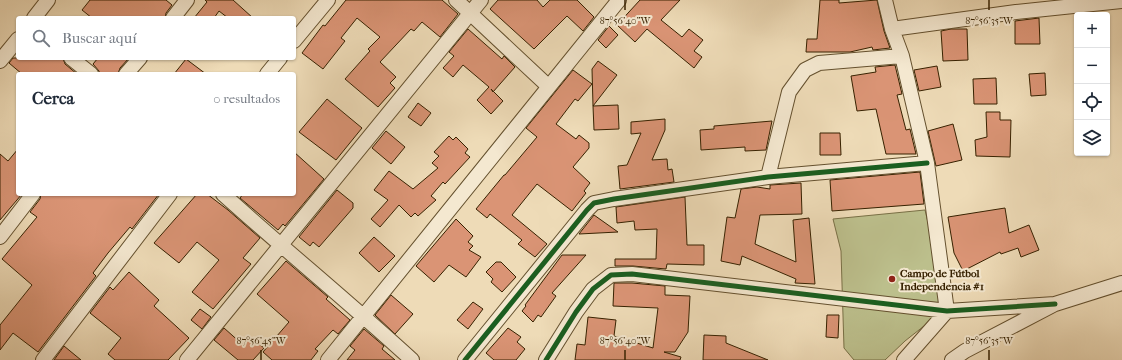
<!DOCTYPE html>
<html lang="es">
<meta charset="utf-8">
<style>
body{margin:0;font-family:"IM FELL French Canon",serif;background:#f2f2f3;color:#1f2937}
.controls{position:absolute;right:12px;top:12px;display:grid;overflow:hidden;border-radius:4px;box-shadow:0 1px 3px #0004}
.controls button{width:36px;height:36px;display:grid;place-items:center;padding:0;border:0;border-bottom:1px solid #e0e1e3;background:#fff;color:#1f2937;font:20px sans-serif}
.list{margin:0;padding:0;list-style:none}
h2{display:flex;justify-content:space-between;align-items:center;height:52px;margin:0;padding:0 16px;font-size:17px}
h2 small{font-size:13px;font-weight:400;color:#747a83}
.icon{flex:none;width:22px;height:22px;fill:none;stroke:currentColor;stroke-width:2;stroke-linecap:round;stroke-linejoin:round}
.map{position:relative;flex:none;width:1122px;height:360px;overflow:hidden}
.search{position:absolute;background:#fff;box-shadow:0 1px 3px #0004;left:16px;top:16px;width:280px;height:44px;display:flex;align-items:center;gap:10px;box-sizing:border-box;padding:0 14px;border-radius:4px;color:#747a83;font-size:15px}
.panel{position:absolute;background:#fff;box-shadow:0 1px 3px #0004;left:16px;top:72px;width:280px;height:124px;border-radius:4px}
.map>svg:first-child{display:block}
</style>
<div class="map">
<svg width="1122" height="360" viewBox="0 0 1122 360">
<rect width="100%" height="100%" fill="#eedbb7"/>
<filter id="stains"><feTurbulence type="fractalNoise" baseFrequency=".005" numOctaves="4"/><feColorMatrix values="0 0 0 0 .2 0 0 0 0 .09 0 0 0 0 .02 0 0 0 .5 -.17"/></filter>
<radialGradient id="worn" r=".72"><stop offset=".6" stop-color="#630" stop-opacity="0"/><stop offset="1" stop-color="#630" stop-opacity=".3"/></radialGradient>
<!-- green -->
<path fill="#bcbf8c" stroke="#797046" d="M925,210L948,307L905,341L885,360H854L844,348L841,251L833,219Z"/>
<!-- building -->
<path fill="#da9475" stroke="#362100" d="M90,0H166L172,5L166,13L165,18H92L82,10Z
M205,0H233L253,18H228L219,11L214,18H194L207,2Z
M346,0H442L458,14L440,37L422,22L414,31L411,29L380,62L396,77L390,83L395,88L378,107L345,79L370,51L368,49L380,37L357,18L341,38L345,41L323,69L302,53L323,25L325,26Z
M498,0H537L543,7L550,0H577L594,17L583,31L567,16L534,49L490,9Z
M640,0H680L661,20L682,37L689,29L703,40L694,51L702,57L694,68L647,29L635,42L617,25Z
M820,0H839V3L877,0L884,31L890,48L873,50L872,47L850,52H806L807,39H817Z
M1039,18L1040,44H1015V21Z
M609,26L618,35L606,48L598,40Z
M468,29L502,59L504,56L515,67L493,92L491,89L503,101L491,114L477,100L489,87L463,65L453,77L443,68L454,56L449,52Z
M951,29H967L968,60L943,61L941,31Z
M13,58H63L65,64L77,74H22L9,63Z
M98,58H129L120,68L118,74H99V71L93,64Z
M186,59L206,74H174Z
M598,61L617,75L593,106L592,69Z
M895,65L902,94L897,95L906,130L910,129L916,154H886L876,109L857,111L851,76L876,72L875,67Z
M937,66L941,87L919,91L914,70Z
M573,70L592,84L578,101L575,99L556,124L576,139L579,135L589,143V148L573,167L590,183L584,191L586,193L572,211L537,184L512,215L547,244L535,257L518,244L522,240L490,214L487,218L476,209L504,175H505L537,137L526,128Z
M1045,73L1046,95L1031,96L1029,74Z
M996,78L997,104H974L973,79Z
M327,99L362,128L336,160L299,132Z
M418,103L431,113L421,126L408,117Z
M618,105L619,129L594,130L593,106Z
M986,112H1000V120H1011L1010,157L976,156L975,140L987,137Z
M665,119V130L652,160L667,159L668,170L672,169L674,182L620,189L618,166L627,165L641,133L631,134V122Z
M772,121L766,150L745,151V147L701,150L700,130L714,129V126Z
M953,124L962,160L936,166L928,131Z
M386,131L405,147L391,164L372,148Z
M820,133H840L841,155H820Z
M449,136L453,140L456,137L468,149L465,153L470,157L445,184L443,182L431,196L436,200L418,216L415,213L411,217L399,205L380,227L371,219L388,200L374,190L389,171L413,189L438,168L432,163L439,156L434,152Z
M18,149V194H22L0,220V154L8,161Z
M294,152L324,179L285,226L283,224L278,230L240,198L243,194H294Z
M920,172L924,204L832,211L830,180Z
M801,183L802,214L760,215L755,244L796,262L793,220L809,218L815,284L795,283L796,279L742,256L740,265L721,261L727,217L735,218L741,189L757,187L770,189V185Z
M337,190L353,203V208L319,247L313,242L310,246L299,237Z
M41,194H159L132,229L130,227L108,253L93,273L96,276L38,352L13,333L0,350V325L32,285L2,259L37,217L30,212L40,199Z
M197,194H207L228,210L260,238L243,258L251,264L213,309L192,292L219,260L197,242L179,263L154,243Z
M685,197L687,245H704V265L667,264L666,269L633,266H615V259H656L657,229L635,230L634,221L617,223L616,207Z
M1005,208L1009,233L1029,225L1039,250L1021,257L1018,248L1001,254L1000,252L963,271L954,253L948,217Z
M594,215L618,232L579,234Z
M456,219L473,236L468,242L473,246L469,250L481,257L466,277L449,265L434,282L416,266Z
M374,237L395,256L379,272L359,253Z
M562,255H586L552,293L556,296L541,317L538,315L533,322L522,311L526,306L525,305Z
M286,261L328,297L326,299L350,320L338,334L333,330L315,349L318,351L311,360H272L263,352L289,322L257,294Z
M496,262H501L516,277L502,292L491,282L493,279L486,272Z
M129,272L159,300L154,306L189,338L168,360H115L108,354L121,338L90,313L110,287L113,290Z
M614,283H632L665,286V295L690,296L688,332L675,352H664L681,357L680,360H575L577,344L585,345L588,317L616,320L614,336L653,348L658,308L613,306Z
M391,295L413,314L395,334L375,315Z
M473,302L483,309L468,329L457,320Z
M200,309L211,317L202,329L191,320Z
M827,315H839L838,338L826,337Z
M224,328L242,344L249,336L264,348L253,360H238L214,340Z
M508,328L521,337L517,342L525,349L516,360H494L486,353Z
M364,329L384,346L382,349L395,360H347L355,350L350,346Z
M704,335L726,336V343L768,360H703Z
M64,346L81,360H54Z"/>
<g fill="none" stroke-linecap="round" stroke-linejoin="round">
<!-- street casing -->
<g stroke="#64502e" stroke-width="16">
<path id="street" d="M456,0L548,86
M885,0L892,29L902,56L927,163L947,311L904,360
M34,18L48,0
M173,18L187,0
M892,29L1016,12L1122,1
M294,41L328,0
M71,58L91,74
M0,61L18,39
M126,74L140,58
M267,74L280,58
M768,177L789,92L805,70L819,63L902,56
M223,194C285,250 350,303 412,360
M0,237L33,194
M43,360L170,194
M187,360L481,0
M328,360L619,0
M465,360L587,210L594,203L614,199L768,177L927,163
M546,360L576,312L593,289L611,275L632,274L947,311L1055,304
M952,360L965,351L1055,304L1122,283"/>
</g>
<!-- street -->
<use href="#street" stroke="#f4e8d0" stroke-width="14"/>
<!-- cycleway casing -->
<g stroke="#f4e8d0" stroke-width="8">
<path id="cycleway" d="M465,360L587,210L594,203L614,199L768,177L927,163
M546,360L576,312L593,289L611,275L632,274L947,311L1055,304"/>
</g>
<!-- cycleway -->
<use href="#cycleway" stroke="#1b5e20" stroke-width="5"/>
</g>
<!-- ticks -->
<path fill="none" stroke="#362100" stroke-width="1.5" d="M625,0V10M989,0V10M261,350V360M625,350V360M989,350V360"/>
<!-- markers -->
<circle fill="#8f2418" stroke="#f4e8d0" stroke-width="1.5" cx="892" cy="279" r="4"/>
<g text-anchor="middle" stroke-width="4" stroke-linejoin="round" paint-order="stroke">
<!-- poi labels -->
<g font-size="11" font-weight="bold" fill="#362100" stroke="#f4e8d0" text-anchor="start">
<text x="900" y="277">Campo de Fútbol<tspan x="900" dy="13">Independencia #1</tspan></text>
</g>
</g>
<g font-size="10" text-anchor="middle" fill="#362100" stroke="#f4e8d0" stroke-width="4" stroke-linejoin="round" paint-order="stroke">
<text x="625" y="24">87°56'40"W</text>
<text x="989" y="24">87°56'35"W</text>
<text x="261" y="344">87°56'45"W</text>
<text x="625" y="344">87°56'40"W</text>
<text x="989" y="344">87°56'35"W</text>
</g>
<rect width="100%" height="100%" filter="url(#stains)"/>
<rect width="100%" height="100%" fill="url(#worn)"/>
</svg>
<div class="controls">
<button>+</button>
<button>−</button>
<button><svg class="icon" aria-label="locate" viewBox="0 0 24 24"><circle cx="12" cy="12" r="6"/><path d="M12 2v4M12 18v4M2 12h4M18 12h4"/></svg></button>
<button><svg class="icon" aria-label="layers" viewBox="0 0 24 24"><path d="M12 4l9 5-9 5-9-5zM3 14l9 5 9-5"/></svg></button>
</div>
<div class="search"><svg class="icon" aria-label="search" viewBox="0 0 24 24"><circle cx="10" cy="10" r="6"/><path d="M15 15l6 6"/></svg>Buscar aquí</div>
<section class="panel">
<h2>Cerca<small>0 resultados</small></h2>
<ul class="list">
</ul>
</section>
</div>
